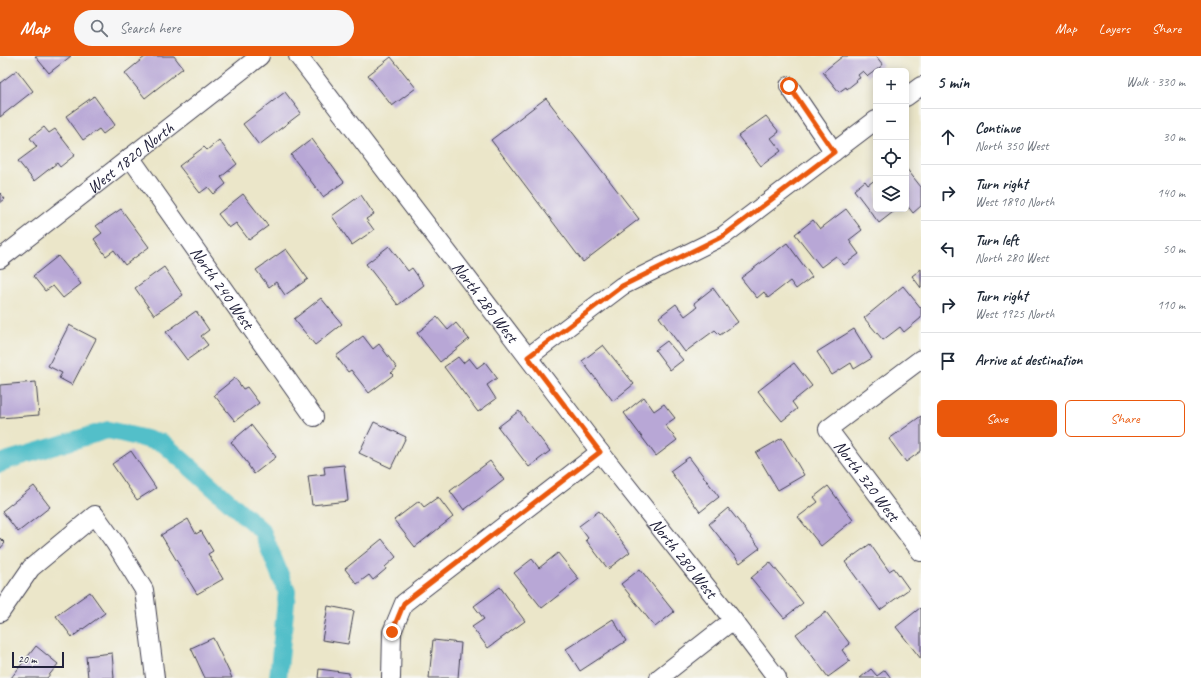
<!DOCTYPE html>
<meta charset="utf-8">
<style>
body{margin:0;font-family:Caveat,sans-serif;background:#f6f6f7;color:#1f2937}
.controls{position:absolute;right:12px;top:12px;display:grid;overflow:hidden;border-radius:6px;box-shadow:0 2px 10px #0003}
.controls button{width:36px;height:36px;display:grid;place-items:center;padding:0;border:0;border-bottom:1px solid #e0e1e3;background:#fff;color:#1f2937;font:20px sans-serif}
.scale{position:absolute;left:12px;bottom:10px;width:52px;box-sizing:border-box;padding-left:4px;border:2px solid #22223b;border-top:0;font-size:11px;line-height:14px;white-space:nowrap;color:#22223b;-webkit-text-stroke:3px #f6f6f2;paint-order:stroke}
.stop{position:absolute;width:12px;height:12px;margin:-9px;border:3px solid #ea580c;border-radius:50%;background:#fff}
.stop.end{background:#ea580c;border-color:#fff;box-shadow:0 1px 4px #0008}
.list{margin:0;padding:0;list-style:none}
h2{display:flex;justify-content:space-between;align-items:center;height:52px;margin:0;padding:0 16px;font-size:17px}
h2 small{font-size:13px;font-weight:400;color:#747a83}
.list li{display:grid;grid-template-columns:26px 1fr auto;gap:12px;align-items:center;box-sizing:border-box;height:56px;padding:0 16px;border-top:1px solid #e0e1e3}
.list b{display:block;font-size:15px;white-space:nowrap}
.list p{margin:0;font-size:13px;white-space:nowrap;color:#747a83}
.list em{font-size:13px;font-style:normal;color:#747a83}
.actions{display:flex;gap:8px;padding:12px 16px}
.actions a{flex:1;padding:9px 0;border:1px solid #ea580c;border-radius:6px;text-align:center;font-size:14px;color:#ea580c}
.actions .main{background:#ea580c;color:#fff}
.icon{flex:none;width:22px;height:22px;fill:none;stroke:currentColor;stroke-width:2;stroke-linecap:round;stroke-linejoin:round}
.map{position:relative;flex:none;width:921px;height:622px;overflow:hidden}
header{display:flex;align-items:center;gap:24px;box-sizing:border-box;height:56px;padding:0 20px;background:#ea580c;color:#fff}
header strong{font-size:19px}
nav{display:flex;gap:22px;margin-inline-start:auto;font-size:14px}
.search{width:280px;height:36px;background:#f6f6f7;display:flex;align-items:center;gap:10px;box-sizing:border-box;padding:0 14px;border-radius:22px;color:#747a83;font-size:15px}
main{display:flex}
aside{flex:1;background:#fff}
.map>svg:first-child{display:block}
</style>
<header>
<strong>Map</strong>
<div class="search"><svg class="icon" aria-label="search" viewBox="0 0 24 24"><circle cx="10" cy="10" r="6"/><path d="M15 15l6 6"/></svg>Search here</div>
<nav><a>Map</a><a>Layers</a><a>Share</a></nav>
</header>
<main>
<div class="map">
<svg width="921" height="622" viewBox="0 0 921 622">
<rect width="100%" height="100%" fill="#f6f6f2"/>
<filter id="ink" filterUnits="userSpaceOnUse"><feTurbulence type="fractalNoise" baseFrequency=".025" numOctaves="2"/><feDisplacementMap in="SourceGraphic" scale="8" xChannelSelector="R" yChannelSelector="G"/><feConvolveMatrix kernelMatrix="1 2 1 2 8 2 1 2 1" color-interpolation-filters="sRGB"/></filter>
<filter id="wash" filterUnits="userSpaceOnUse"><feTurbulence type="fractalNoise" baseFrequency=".012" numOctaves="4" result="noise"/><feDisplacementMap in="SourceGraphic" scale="16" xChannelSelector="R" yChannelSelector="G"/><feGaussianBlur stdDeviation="0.9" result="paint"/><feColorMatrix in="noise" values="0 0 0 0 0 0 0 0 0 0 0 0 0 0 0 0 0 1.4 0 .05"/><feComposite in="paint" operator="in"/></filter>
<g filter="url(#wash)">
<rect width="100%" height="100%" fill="#ebe6c9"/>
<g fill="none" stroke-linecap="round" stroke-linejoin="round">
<!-- canal -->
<path stroke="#52bfc9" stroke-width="18" d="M0,408L2,406L108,374L163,387L262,475L287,536L278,622"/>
</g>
<g id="blocks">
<!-- building -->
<path fill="#b8a7d6" d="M35,0H71L49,17Z
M146,0H174L183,12L145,42L125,17Z
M843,0H876L883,9L868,20L863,15L858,19L860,22L856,24L857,25L847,33L846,31L839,36L823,16Z
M391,1L416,32L392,50L368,19Z
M17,14L33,35L0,61V27Z
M285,36L301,57L259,89L243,68Z
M94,40L115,69L103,78L99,73L83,84L66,60Z
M546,42L639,163L583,206L491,84Z
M766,60L779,76L771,82L781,95L761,110L738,80Z
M44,71L49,77L55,73L75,99L60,111L57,107L34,125L18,105L37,91L30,82Z
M312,83L344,126L323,141L291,99Z
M219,84L237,108L221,121L226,128L214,138L208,131L200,137L179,110L204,91L207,94Z
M906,112L921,131V150L913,157L906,148Z
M876,123V153H897L879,167L854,134L865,125L868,129Z
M0,137L5,143L0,147Z
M243,138L268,170L249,184L236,167L229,172L218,158Z
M361,139L374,158L366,163L374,174L352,189L332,160Z
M121,153L149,191L125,209L114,194L106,200L94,183L102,177L96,170Z
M846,153L862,174L849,184L859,198L844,209L836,200L821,211L795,178L813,164L820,173Z
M787,187L812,221L796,233L790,225L768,242L764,236L757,242L741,222Z
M389,190L408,215L412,212L424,229L398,249L366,208Z
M286,193L308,223L285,239L276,226L269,231L256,214Z
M58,200L81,228L63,242L53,230L45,235L33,220Z
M164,211L183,239L154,259L135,232Z
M921,213V232L912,220Z
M903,230L921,252V262L904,276L900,271L883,284L864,262Z
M713,232L738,266L720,279L715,274L685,296L659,261L676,248L685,260L697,251L694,247Z
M321,242L342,268L315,289L294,263Z
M196,255L209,274L201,280L208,289L187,304L166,276Z
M437,261L448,274L456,267L469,283L440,306L417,277Z
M69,269L96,283L72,329L59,322L62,317L48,310Z
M854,273L872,302L854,313L851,307L832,319L817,296Z
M363,280L373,293L379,288L397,312L391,317L393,319L369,337L351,314L348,316L336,300Z
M667,285L683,304L670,314L655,294Z
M603,289L634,328L613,345L582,305Z
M458,301L463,307L469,302L477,312L485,306L497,322L487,329L496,343L478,356L444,311Z
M794,307L812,330L792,346L797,353L782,365L758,335Z
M235,322L243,333L247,331L259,347L235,365L214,339Z
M36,326L39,359L0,362V329Z
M644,341L654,355L664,348L675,362L665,369L677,384L656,400L624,357Z
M519,355L550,395L529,411L498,371Z
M921,360V395L906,406L889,383Z
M374,366L406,381L391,412L359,397Z
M251,369L276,401L254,418L248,409H249L231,386Z
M782,382L804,419L778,434L756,397Z
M131,395L156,432L137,444L112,408Z
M689,401L719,441L700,456L670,415Z
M490,405L504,424L464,454L450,435Z
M344,409L348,445L312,449L308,420L325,418L324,411Z
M34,430L50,451L18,476L2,455Z
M828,430L853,464L821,490L798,461L818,446L814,441Z
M438,441L453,461L415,491L394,464L419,445L424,451Z
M728,452L760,492L740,507L709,468Z
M599,455L630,496L608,513L586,484L588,482L579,470Z
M188,463L196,478L201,475L213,495L208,498L223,523L197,538L161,479Z
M0,482L5,487L0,493Z
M382,483L396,501L385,511L386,513L373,524L369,519L357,528L345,513Z
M870,488L889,515L894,512L909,533L880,554L845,506Z
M558,497L579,523L542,552L514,517L532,503L539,512Z
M770,506L803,547L784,562L751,522Z
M640,513L674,556L655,571L621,528Z
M500,531L525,565L488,592L472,571L484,563L474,550Z
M90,536L105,557L72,581L56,560Z
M328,550L354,555L348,588L322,584Z
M920,552L921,553V603L896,571Z
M826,556L850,588L842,594L850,605L828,621L796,578Z
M613,563L626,585L580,615L566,593Z
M213,582L232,622H205L191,592Z
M433,584L461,587L458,622H429Z
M36,590L58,608L47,622H11Z
M112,597L114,622H88L86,600Z
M319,613L349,617V622H318Z
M871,613L877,620L885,614L891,622H860Z"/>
</g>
</g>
<g filter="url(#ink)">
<use href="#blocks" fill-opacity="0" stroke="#403f50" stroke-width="1"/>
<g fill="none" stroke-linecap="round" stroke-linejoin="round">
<!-- minor casing -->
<g stroke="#403f50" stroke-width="20">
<g id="minor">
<path id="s1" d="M298,0L600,396L733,564L777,622"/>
<path d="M789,30L834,96"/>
<path d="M906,41L921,30"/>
<path id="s2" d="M130,101L314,361"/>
<path id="s3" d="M0,203L260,0"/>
<path d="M528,301L622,230L723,180L876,64"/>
<path id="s4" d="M921,303L828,373L921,496"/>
<path d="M0,557L31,512L95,459L115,487L144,534L155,622"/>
<path d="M391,622L392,576L404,547L600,396"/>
<path d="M659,622L733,564"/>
</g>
</g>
<!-- minor -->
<use href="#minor" stroke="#fff" stroke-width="18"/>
</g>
</g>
<g fill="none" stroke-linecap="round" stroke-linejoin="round" filter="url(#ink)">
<!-- route -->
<path stroke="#ea580c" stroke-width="5" d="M392,576L404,547L600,396L528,301L622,230L723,180L834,96L789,30"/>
</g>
<g text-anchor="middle" stroke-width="3" stroke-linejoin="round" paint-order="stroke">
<!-- street labels -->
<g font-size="17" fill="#22223b" stroke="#f6f6f2">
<text dy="6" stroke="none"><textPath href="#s3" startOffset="165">West 1820 North</textPath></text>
<text dy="6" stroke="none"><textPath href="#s2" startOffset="160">North 240 West</textPath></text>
<text dy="6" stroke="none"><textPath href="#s1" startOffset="309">North 280 West</textPath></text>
<text dy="6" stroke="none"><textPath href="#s4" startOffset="181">North 320 West</textPath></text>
<text dy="6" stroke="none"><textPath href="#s1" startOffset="633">North 280 West</textPath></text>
</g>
</g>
</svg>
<div class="controls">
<button>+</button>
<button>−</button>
<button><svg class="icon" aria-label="locate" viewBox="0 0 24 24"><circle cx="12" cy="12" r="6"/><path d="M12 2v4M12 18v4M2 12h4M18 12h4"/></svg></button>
<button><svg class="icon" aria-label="layers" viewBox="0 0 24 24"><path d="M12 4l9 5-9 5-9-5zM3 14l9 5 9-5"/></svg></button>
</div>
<div class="scale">20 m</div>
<div class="stop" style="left:789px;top:30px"></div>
<div class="stop end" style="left:392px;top:576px"></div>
</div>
<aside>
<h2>5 min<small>Walk · 330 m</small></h2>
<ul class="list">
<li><svg class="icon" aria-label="ahead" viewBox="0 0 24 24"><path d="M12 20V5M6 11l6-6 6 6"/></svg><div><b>Continue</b><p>North 350 West</p></div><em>30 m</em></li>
<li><svg class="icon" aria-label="right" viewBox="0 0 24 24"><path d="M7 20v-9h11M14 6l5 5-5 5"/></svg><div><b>Turn right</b><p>West 1890 North</p></div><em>140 m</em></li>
<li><svg class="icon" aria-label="left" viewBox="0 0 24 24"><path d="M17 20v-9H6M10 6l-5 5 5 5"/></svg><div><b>Turn left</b><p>North 280 West</p></div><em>50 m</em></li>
<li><svg class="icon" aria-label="right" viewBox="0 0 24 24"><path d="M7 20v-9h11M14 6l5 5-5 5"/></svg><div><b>Turn right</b><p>West 1925 North</p></div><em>110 m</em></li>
<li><svg class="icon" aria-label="arrive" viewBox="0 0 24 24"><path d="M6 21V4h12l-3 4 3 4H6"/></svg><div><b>Arrive at destination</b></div></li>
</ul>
<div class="actions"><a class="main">Save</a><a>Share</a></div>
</aside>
</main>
